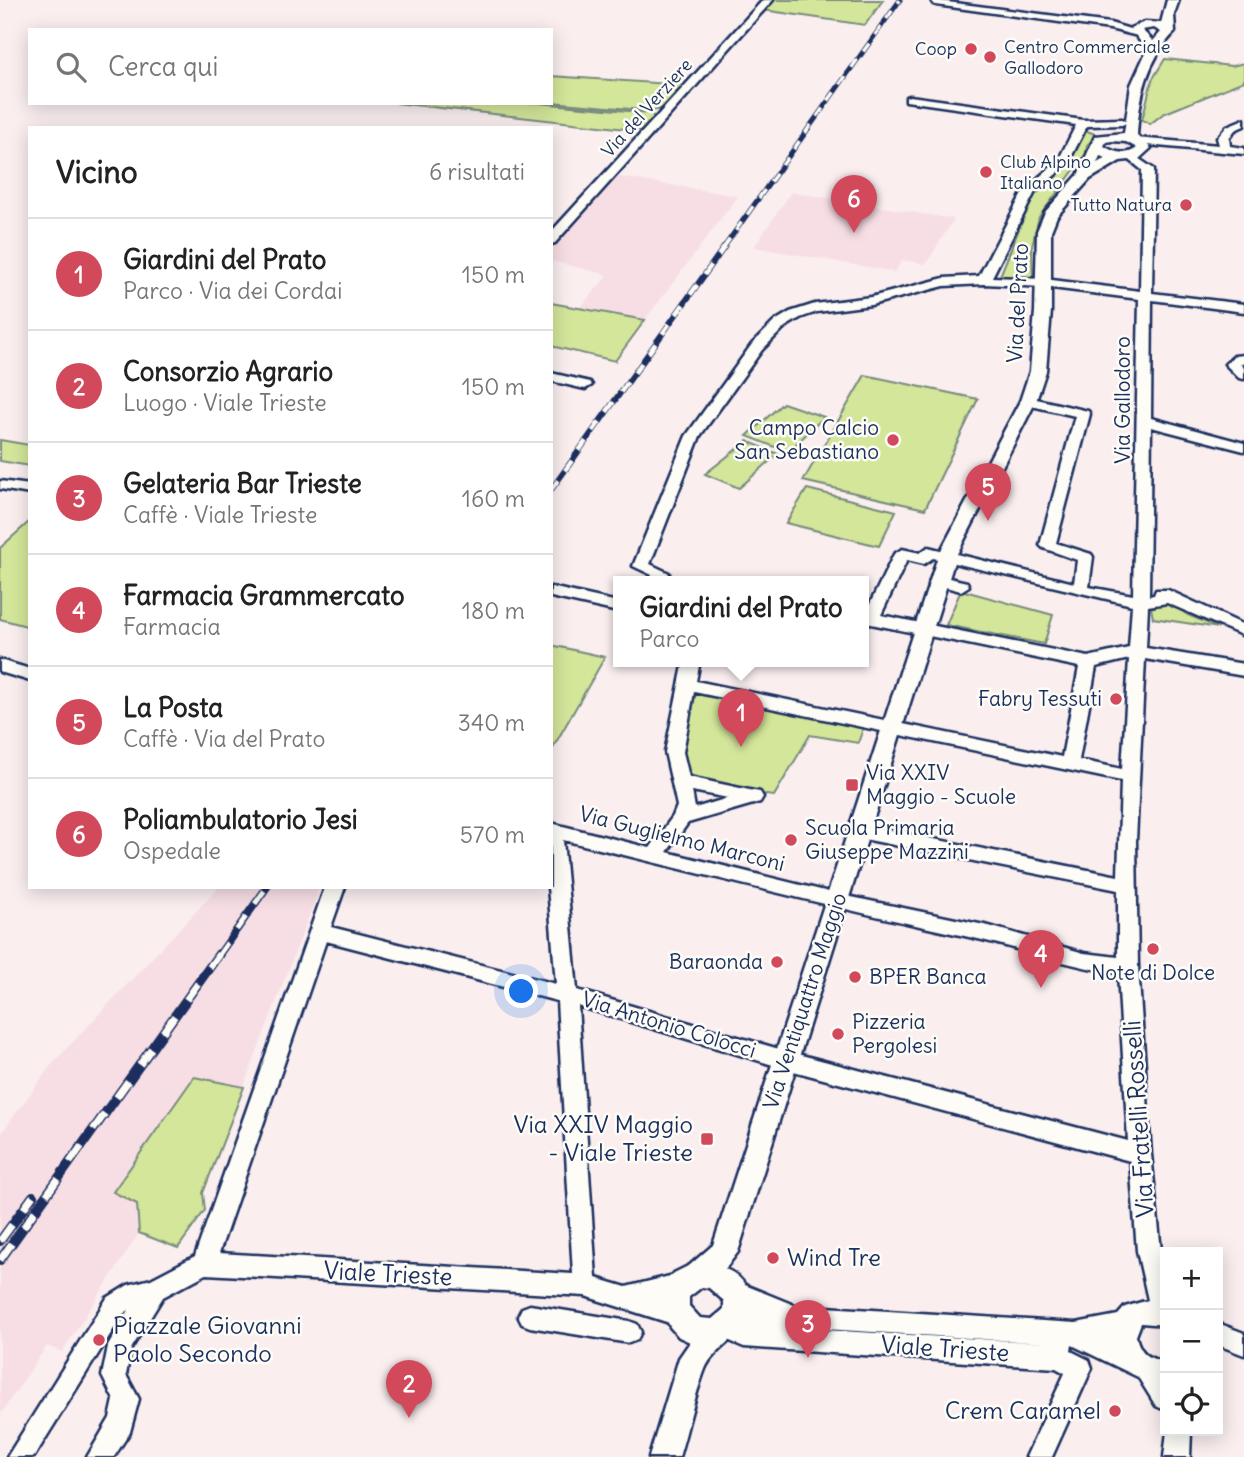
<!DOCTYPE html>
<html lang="it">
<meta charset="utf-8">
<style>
body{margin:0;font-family:Delius,sans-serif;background:#f2f2f2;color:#222}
.controls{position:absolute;right:21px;bottom:21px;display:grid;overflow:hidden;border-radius:0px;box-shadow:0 4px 18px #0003}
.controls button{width:63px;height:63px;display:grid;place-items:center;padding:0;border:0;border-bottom:2px solid #e0e0e0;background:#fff;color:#222;font:35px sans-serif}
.you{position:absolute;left:522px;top:992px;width:24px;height:24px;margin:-18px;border:5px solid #fff;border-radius:50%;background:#1a73e8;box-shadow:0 0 0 10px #1a73e833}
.badge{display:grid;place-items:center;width:46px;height:46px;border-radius:50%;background:#d1495b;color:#fff;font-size:23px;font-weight:700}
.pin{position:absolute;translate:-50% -58px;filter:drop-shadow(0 2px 4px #0008)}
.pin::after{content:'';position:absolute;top:37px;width:24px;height:21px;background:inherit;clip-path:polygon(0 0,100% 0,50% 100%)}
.popup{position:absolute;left:613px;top:576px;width:256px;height:91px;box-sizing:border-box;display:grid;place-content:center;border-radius:0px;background:#fff;filter:drop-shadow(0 2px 5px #0005);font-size:23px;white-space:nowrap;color:#767676}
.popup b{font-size:26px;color:#222}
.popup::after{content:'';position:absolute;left:50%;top:100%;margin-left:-14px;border:14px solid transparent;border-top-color:#fff}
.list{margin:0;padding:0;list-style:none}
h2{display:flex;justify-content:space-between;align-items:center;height:91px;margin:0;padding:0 28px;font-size:30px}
h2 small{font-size:23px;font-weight:400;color:#767676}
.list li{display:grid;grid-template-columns:46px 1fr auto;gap:21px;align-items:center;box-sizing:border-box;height:112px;padding:0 28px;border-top:2px solid #e0e0e0}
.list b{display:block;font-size:26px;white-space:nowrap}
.list p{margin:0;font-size:23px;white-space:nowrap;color:#767676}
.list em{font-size:23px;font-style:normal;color:#767676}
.icon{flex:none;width:38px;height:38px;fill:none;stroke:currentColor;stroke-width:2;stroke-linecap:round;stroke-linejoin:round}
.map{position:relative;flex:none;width:1244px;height:1457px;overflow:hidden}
.search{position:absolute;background:#fff;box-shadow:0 4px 18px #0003;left:28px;top:28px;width:525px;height:77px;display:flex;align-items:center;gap:18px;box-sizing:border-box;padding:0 24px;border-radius:0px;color:#767676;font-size:26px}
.panel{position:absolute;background:#fff;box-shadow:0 4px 18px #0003;left:28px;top:126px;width:525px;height:763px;border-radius:0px}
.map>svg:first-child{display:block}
</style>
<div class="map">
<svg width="1244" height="1457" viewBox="0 0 1244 1457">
<rect width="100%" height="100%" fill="#faeeef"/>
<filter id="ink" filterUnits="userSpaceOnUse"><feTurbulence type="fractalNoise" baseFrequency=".0143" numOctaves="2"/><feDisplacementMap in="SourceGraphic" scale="14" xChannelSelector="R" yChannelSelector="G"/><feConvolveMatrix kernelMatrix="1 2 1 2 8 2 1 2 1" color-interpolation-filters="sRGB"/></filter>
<g filter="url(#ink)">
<!-- built -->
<path fill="#f7dee5" d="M614,176L738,196L645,320L579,309L608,275L551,261V247Z
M791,192L954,219L926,264L902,260L895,272L754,247Z
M219,887H320L203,1193L205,1210L178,1248L139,1233L62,1352L47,1346L0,1415V1135L52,1064Z"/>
<!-- green -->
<path fill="#d3e69a" stroke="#778a7c" stroke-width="2" d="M772,0H883L865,25L763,10Z
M1165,59L1232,66L1244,63V81L1163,114L1150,124L1142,120L1152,80Z
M551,76L685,85L666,107L653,111L551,102Z
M396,103H538L651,113L654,118L644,131Z
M1084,130L1098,135L1087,145L1086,154L1039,217L1032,246L1033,279L1000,276L1034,192L1060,172L1069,162Z
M551,303L645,320L615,361L551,346Z
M865,375L978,399L925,509L803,481Z
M783,403L824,417L788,452L747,436Z
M0,440L30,445V466L0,461Z
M747,441L778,454L739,488L705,474Z
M807,489L896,511L879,546L786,523Z
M30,521V627L0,619V548Z
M961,590L1053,615L1044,644L946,625Z
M1167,601L1188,615L1219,628L1153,618L1151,608Z
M551,645L605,657L551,751Z
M691,690L864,726L858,743L810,735L774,796L766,795L683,776L678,752Z
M194,1077L244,1087L203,1193L205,1210L178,1248L139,1233L137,1204L113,1192Z"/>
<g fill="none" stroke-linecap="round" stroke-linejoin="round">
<!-- minor casing -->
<g stroke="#1b2f5e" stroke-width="5">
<path id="minor" d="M763,0H773L555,243L551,244V232Z
M932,0L1110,23L1143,33L1138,36L1110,29L936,5L933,4Z
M910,96L1083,120L1122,119L1128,122L1122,125L1087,126L1067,165L1035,192L992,277L1044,279L1140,291L1142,170L1126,157L1132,154L1154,169L1152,293L1244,304V312L1152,300L1151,418L1244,443V451L1151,427L1149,596L1154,595L1156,590H1168L1244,625V636L1167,603L1148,606L1146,648L1244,664V676L1145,659L1136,841L1138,966L1151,1154L1161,1251L1165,1271V1325L1141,1323L1136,1336C1140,1353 1149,1359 1165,1362V1410L1156,1406L1138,1377L1072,1345L1071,1351L1089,1360L1092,1368L1052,1457H1026L1065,1373L1056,1368L744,1347L718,1336L714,1328C722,1311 732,1309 751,1310L727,1300L723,1292L727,1284L735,1281L794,1305L1076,1323L1118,1315L1125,1307L1148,1300L1137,1251L1130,1161L786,1069L578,1006L596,1278L626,1287L682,1273L690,1276L694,1284L690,1292L664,1299L684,1306L688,1314L684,1322L676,1325L585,1296L206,1274L163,1297L131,1349L126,1375L139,1399L130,1432L114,1457H87L110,1418L114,1400L102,1376L108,1346L129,1310L123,1314L34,1457H7L107,1298L128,1285L151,1279L195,1256L325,887H345L331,927L556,984L548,887H551V823L650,848L673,816L677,806L665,752L684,661H700L696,681L1062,757L1079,667L871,624L864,622V612H866L894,554L902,549L920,553L928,547L1074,583L1077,560L1043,548L1040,545L1075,416L1023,404V398L1028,397L1088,411L1090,414L1056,543L1091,554L1093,557L1089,587L1133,595L1139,299L1044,287L984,284L944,286L871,305L817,312L800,318L785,327L762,350L700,436L650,564L669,573L665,581H649L652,575L633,566L686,436L752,344L775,321L790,312L815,304L871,297L944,278L979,276L1024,190L1058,161L1076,125L906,101V97ZM933,558L1132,605L1129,648L1088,657L881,615L907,560L924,564ZM1129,659L1122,769L1079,760L1096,667ZM694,692L1121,781L1118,876L859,824L852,826L850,831L852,836L859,838L1118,890V957L1084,953L989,926L837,894L667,852L688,823L760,802L763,797L760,792L754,791L689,777L683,752ZM692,791L728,798L695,808ZM563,840C701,874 839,909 978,939C1026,950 1070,967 1118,973L1128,1141L786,1051L577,990ZM326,941L557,1001L573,1274L219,1253ZM793,1327L1048,1343L788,1328Z
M1244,119V126L1235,130L1229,138L1230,146L1244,148V154L1136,144L1130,141L1136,138L1219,145L1217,138L1227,126Z
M1244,355V363L1240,364L1244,368V379L1239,378L1225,364L1234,356Z
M551,373L590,382L592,385L585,389L551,381Z
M0,481L30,485V494L0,489Z
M940,576L967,582L969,586L961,591L934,584L932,581L934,578Z
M551,587L618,602V612L551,597Z
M0,660L30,669V681L0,672Z
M530,1305L629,1321L637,1324L641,1332L637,1340L629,1343L530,1327L522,1324L518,1316L522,1308Z
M1218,1323L1244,1333V1355L1218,1345Z
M1167,1431H1191L1190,1457H1164Z"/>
</g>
<!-- major casing -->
<g stroke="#1b2f5e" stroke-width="5">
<path id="major" d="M1167,0H1179L1174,14L1175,32C1147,60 1139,97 1137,136L1151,148L1139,159L1120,161L1090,179L1057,216L1051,231V311L1046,371L1036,401L956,556L738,1252L725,1269C736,1273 743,1280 748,1290C767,1328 717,1340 705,1369C694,1397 688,1428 679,1457H649L679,1358L690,1342L679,1337L670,1327L661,1306V1293L674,1273L690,1265L713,1245L938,556L1020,401L1030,371L1035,311L1037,231L1045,212L1078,175L1095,136L1124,133L1131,85L1147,50L1130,28L1145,22L1161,23ZM1154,28L1161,32L1153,41L1142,30ZM1112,141L1126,142L1137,148C1126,156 1115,153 1104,146L1106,142ZM1100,156L1106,158L1097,163ZM702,1287L709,1288L724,1301V1309L712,1319L700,1318L689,1306V1297Z"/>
</g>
<!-- minor -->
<use href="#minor" fill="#fdfcf7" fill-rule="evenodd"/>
<!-- major -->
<use href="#major" fill="#fdfcf7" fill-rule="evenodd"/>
<!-- rail-far3 casing -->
<g stroke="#1b2f5e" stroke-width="5">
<path id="rail-far3" d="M724,247L900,0"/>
</g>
<!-- rail-far2 casing -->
<g stroke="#1b2f5e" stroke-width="6">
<path id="rail-far2" d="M551,490L725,246"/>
</g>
<!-- rail-far1 casing -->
<g stroke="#1b2f5e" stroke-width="8">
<path id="rail-far1" d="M218,956L267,887"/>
</g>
<!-- rail casing -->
<g stroke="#1b2f5e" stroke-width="10">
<path id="rail" d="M0,1241L33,1196
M0,1260L219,954"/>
</g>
<!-- rail-far3 -->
<use href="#rail-far3" stroke="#fdfcf7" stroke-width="3.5" stroke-dasharray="10" stroke-linecap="butt"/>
<!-- rail-far2 -->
<use href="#rail-far2" stroke="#fdfcf7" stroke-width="4.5" stroke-dasharray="12" stroke-linecap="butt"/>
<!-- rail-far1 -->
<use href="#rail-far1" stroke="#fdfcf7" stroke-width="5" stroke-dasharray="16" stroke-linecap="butt"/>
<!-- rail -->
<use href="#rail" stroke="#fdfcf7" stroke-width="7" stroke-dasharray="20" stroke-linecap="butt"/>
</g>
</g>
<!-- markers -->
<g fill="#d1495b" stroke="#fdfcf7" stroke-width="2.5">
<circle cx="971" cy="49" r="7"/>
<circle cx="990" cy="57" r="7"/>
<circle cx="986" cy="172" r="7"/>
<circle cx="1186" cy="205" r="7"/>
<circle cx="893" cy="440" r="7"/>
<circle cx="1116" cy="699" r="7"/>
<rect x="845" y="778" width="14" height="14" rx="3.5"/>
<circle cx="791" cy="840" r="7"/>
<circle cx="1153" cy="949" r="7"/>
<circle cx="777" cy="962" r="7"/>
<circle cx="855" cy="977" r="7"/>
<circle cx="838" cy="1034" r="7"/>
<rect x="700" y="1132" width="14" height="14" rx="3.5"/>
<circle cx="773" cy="1258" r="7"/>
<circle cx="99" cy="1340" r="7"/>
<circle cx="1115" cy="1411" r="7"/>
</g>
<g text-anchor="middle" stroke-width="5" stroke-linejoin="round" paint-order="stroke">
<!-- far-poi labels -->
<g font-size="18" fill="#1b2f5e" stroke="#fdfcf7" text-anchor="start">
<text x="1004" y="53">Centro Commerciale<tspan x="1004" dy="21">Gallodoro</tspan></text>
<text x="957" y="55" text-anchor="end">Coop</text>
<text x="1000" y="168">Club Alpino<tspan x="1000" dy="21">Italiano</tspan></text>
<text x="1172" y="211" text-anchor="end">Tutto Natura</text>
</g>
<!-- far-street labels -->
<g font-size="18" fill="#1b2f5e" stroke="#fdfcf7">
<text transform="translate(647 108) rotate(-48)" y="6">Via del Verziere</text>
</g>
<!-- street labels -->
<g font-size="21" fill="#1b2f5e" stroke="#fdfcf7">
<text transform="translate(1018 303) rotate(-87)" y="7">Via del Prato</text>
<text transform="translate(1123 400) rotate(-90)" y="7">Via Gallodoro</text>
<text transform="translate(682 839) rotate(14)" y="7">Via Guglielmo Marconi</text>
<text transform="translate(805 1001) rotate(-72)" y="7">Via Ventiquattro Maggio</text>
<text transform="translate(669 1025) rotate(17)" y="7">Via Antonio Colocci</text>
</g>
<!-- poi labels -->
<g font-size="21" fill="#1b2f5e" stroke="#fdfcf7" text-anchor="start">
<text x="879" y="435" text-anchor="end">Campo Calcio<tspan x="879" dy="24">San Sebastiano</tspan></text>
<text x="1102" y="706" text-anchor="end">Fabry Tessuti</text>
<text x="866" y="780">Via XXIV<tspan x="866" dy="24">Maggio - Scuole</tspan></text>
<text x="805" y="835">Scuola Primaria<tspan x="805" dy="24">Giuseppe Mazzini</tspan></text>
<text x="763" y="969" text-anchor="end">Baraonda</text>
<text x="1153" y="980" text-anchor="middle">Note di Dolce</text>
<text x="869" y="984">BPER Banca</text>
<text x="852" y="1029">Pizzeria<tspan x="852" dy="24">Pergolesi</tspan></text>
</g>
<!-- near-street labels -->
<g font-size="24" fill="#1b2f5e" stroke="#fdfcf7">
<text transform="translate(1139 1119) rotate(-94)" y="8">Via Fratelli Rosselli</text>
<text transform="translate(388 1274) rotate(3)" y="8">Viale Trieste</text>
<text transform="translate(945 1349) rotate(4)" y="8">Viale Trieste</text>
</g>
<!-- near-poi labels -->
<g font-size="24" fill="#1b2f5e" stroke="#fdfcf7" text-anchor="end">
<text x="693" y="1133">Via XXIV Maggio<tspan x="693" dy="28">- Viale Trieste</tspan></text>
<text x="787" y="1266" text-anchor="start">Wind Tre</text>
<text x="113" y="1334" text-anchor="start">Piazzale Giovanni<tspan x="113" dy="28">Paolo Secondo</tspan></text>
<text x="1101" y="1419">Crem Caramel</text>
</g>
</g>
</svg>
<div class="controls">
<button>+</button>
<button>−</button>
<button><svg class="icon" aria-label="locate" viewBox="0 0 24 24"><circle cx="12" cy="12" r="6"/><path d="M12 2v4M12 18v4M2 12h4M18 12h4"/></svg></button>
</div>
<div class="you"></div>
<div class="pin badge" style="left:741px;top:747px">1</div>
<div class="popup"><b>Giardini del Prato</b>Parco</div>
<div class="pin badge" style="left:409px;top:1418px">2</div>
<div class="pin badge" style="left:808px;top:1358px">3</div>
<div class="pin badge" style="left:1041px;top:988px">4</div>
<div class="pin badge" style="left:988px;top:521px">5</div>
<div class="pin badge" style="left:854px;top:233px">6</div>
<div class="search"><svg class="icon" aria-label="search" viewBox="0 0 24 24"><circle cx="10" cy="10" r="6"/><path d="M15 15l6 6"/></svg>Cerca qui</div>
<section class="panel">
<h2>Vicino<small>6 risultati</small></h2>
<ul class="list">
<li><span class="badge">1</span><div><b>Giardini del Prato</b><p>Parco · Via dei Cordai</p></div><em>150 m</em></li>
<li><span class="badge">2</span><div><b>Consorzio Agrario</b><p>Luogo · Viale Trieste</p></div><em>150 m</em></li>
<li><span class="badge">3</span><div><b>Gelateria Bar Trieste</b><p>Caffè · Viale Trieste</p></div><em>160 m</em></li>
<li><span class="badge">4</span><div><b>Farmacia Grammercato</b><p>Farmacia</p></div><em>180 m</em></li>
<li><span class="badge">5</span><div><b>La Posta</b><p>Caffè · Via del Prato</p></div><em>340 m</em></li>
<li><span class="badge">6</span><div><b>Poliambulatorio Jesi</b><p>Ospedale</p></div><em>570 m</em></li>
</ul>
</section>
</div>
